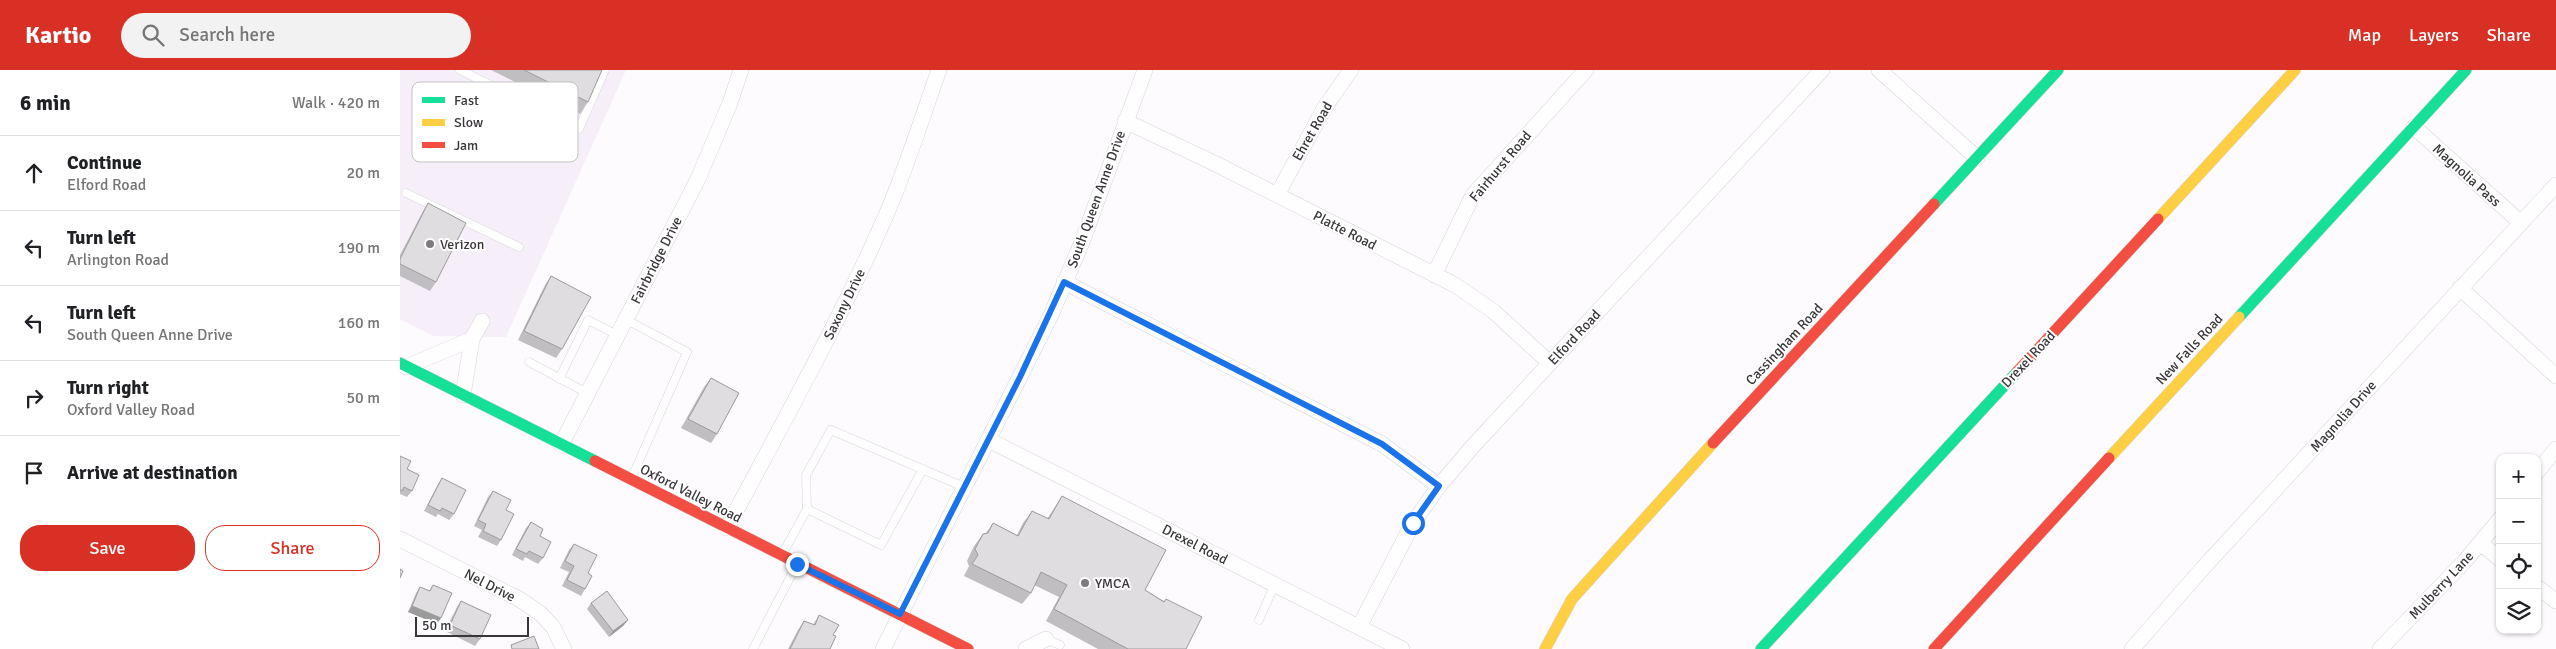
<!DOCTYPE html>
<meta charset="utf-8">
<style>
body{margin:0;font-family:Signika,sans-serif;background:#f2f2f2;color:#202124}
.controls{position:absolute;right:15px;bottom:15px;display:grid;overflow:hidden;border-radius:10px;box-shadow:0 1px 4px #0004}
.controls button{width:45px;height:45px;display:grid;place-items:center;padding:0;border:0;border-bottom:1px solid #e0e0e0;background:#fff;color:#202124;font:25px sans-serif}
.scale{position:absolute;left:15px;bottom:12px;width:114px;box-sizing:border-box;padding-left:5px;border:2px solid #393639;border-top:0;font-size:14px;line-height:18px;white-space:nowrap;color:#393639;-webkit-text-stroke:4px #fff;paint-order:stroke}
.stop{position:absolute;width:15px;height:15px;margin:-11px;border:4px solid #1a73e8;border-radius:50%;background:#fff}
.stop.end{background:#1a73e8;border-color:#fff;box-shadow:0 1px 5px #0008}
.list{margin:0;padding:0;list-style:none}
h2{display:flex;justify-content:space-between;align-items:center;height:65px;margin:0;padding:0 20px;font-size:21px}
h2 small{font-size:16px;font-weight:400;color:#757577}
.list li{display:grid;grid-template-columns:32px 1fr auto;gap:15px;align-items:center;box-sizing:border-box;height:75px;padding:0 20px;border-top:1px solid #e0e0e0}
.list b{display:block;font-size:19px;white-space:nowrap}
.list p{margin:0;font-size:16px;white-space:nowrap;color:#757577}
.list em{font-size:16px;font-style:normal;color:#757577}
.actions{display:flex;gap:10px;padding:15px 20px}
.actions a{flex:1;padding:11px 0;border:1px solid #d93025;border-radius:20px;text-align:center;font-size:18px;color:#d93025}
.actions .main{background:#d93025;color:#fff}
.icon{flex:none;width:28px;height:28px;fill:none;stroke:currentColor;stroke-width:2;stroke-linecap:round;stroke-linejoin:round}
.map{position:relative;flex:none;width:2156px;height:579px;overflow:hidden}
header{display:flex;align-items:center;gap:30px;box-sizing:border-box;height:70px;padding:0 25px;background:#d93025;color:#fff}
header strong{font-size:24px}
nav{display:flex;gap:28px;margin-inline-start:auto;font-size:18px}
.search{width:350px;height:45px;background:#f2f2f2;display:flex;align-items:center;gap:12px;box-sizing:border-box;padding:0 18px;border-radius:28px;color:#757577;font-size:19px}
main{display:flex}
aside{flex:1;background:#fff}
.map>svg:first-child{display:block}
</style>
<header>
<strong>Kartio</strong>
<div class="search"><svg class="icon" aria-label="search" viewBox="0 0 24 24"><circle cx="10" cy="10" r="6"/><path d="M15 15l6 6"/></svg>Search here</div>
<nav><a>Map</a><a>Layers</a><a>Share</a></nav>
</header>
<main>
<aside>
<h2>6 min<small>Walk · 420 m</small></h2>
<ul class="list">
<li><svg class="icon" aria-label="ahead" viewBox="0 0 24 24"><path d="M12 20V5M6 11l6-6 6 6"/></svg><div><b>Continue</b><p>Elford Road</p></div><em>20 m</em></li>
<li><svg class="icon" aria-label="left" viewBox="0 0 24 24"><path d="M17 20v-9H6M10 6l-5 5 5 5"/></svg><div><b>Turn left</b><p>Arlington Road</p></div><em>190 m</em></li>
<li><svg class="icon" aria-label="left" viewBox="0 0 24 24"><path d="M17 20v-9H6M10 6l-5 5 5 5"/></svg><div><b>Turn left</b><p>South Queen Anne Drive</p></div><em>160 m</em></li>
<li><svg class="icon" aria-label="right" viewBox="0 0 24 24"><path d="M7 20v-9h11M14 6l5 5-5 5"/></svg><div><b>Turn right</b><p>Oxford Valley Road</p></div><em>50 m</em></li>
<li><svg class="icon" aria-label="arrive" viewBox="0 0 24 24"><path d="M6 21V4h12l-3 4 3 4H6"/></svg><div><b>Arrive at destination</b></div></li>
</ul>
<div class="actions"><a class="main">Save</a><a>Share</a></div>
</aside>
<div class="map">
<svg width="2156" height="579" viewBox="0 0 2156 579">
<rect width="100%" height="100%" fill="#fdfbfe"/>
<!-- built -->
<path fill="#f6eef8" d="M0,0H226L106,267L34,266L0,249Z"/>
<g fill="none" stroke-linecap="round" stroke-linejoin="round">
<!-- lane casing -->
<g stroke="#d8d6d8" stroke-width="9">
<path id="lane" d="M60,0L179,59L205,0
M6,123L119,177
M225,249L287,282L232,407
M129,292L187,323
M159,309L188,250L217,265
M407,439L481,475L523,399
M383,483L407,439L406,405L431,360L564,417
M859,550L875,514
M646,569L660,575
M353,579L396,496"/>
</g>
<!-- street casing -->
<g stroke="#d8d6d8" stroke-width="16">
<path id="street" d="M1479,0L1577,88
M725,51L816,94L1055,215L1093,241L1150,293
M2014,57L2120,152
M877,125L925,37L951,0
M1034,205L1073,125L1186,0
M664,212L982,374L1039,416
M2060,218L2156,306
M6,297L72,269
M63,325L72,269L82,251
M589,370L1002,579
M161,375L298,109L330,33L341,0
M2137,402L2156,379
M327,458C382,354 440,251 487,143C507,96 522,48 539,0
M0,469L119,529L140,543L153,557L164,579
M2080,473L2100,489
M2137,517L2156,531
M959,557L1013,453L1039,416L1073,376L1422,0
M483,579L651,245L682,172L745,0
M626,579L646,569
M1732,579L1803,498L2156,115
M1980,579L2064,492L2100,449"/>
</g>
<!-- fast casing -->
<g stroke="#d8d6d8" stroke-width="12">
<path id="fast" d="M1534,134L1658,0
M1839,247L2066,0
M0,293L195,391
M1361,579L1617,302"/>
</g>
<!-- slow casing -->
<g stroke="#d8d6d8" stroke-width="12">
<path id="slow" d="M1758,149L1895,0
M1709,388L1839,247
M1145,579L1172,529L1313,373"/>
</g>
<!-- jam casing -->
<g stroke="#d8d6d8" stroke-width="12">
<path id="jam" d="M1617,302L1758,149
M1313,373L1534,134
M195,391L568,579
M1534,579L1709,388"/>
</g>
<!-- lane -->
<use href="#lane" stroke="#fffeff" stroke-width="8"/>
<!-- street -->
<use href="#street" stroke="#fffeff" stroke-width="15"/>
<!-- fast -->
<use href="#fast" stroke="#16e098" stroke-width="11"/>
<!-- slow -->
<use href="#slow" stroke="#ffcf43" stroke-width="11"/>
<!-- jam -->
<use href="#jam" stroke="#f24e42" stroke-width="11"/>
</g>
<!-- wall -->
<path fill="#c0bec0" d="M91,0H202L188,32L180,44Z
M28,133L36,212L30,221L0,206V185L22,143Z
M151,206L162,279L156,288L118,270L145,215Z
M311,308L317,364L311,373L281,358L304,317Z
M0,386L7,399L12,421L7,427L0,424Z
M42,408L54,444L49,450L38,444L36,447L24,441L38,414Z
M93,421L106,440L101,470L97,476L78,467L82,460L74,456L88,427Z
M662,426L745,520L764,531L766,529L786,579H698L646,551L659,527L634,515L631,523L622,534L564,506L569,496L567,491L574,476L583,464L586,463L593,453L617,465L623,453L632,441L647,449Z
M131,452L140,466L143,488L138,494L125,487L123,491L112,485L126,458Z
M174,474L188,503L185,519L181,526L162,516L169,502L160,498L169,480Z
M33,515L37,554L8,542L16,523L20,517L29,521Z
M61,531L80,569L75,576L45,561L57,537Z
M191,533L228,550L223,556L209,567L187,539Z
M419,545L433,565L430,579H388L398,560L404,551L413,555Z"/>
<!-- shaded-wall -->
<path fill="#9c9b9c" d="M12,536L41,548L37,554L8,542Z
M228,550L223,556L209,567L213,561Z"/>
<!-- building -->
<path fill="#dfdddf" stroke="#9c9b9c" d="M124,0H202L188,32Z
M28,133L66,153L36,212L0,194V189Z
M151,206L191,227L162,279L124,261Z
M311,308L339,323L317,364L288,349Z
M0,386L11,391L7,399L19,405L12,421L4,417L2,421L0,420Z
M42,408L66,420L54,444L42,438L40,441L28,435Z
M93,421L111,430L106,440L114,444L101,470L83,461L86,454L78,450Z
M662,426L766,480L745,520L764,532L766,529L802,547L786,579H728L654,539L667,515L641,502L631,523L572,494L578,485L575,479L583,464L588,463L593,453L618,466L632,441L649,449Z
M131,452L143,459L140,466L151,472L143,488L129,481L127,484L116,479Z
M174,474L197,485L188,503L192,506L185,519L167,510L174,496L165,491Z
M0,499L3,501L0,508Z
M33,515L52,523L41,548L12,536L20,517L30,521Z
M207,521L228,550L213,561L191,533Z
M61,531L91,545L80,569L50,555Z
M419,545L439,555L433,565L436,566L430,579H390L404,551L415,555Z
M134,566L139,579H112L111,575Z"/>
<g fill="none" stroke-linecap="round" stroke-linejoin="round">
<!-- route -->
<path stroke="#1a73e8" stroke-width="6" d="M397,494L500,544L620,307L664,212L982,374L1039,416L1013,453"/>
</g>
<!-- markers -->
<g fill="#7e7b7e" stroke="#fff" stroke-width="2">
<circle cx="30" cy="174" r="5"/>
<circle cx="685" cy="513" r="5"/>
</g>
<g text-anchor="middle" stroke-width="4" stroke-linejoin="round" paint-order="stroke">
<!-- street labels -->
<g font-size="14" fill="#393639" stroke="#fff">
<text transform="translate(912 61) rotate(-60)" y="5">Ehret Road</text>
<text transform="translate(1100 96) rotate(-50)" y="5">Fairhurst Road</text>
<text transform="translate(2067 105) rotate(42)" y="5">Magnolia Pass</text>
<text transform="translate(696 129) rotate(-70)" y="5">South Queen Anne Drive</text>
<text transform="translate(945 160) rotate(27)" y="5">Platte Road</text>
<text transform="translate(256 190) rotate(-63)" y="5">Fairbridge Drive</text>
<text transform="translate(444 234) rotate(-64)" y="5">Saxony Drive</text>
<text transform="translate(1174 267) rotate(-47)" y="5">Elford Road</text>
<text transform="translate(1384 274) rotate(-47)" y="5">Cassingham Road</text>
<text transform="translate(1789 279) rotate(-47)" y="5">New Falls Road</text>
<text transform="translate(1628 289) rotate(-47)" y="5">Drexel Road</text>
<text transform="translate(1943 346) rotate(-48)" y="5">Magnolia Drive</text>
<text transform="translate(291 423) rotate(27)" y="5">Oxford Valley Road</text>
<text transform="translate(795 474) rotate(27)" y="5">Drexel Road</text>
<text transform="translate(90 515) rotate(27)" y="5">Nel Drive</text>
<text transform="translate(2041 515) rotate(-47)" y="5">Mulberry Lane</text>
</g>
<!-- poi labels -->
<g font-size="14" fill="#393639" stroke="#fff" text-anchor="start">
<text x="40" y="179">Verizon</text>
<text x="695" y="518">YMCA</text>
</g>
</g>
<!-- legend -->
<rect x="12" y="12" width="166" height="80" rx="8" fill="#fff" stroke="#c4c3c4" stroke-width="1"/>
<rect x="22" y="27" width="23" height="6" fill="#16e098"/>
<rect x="22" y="49" width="23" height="7" fill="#ffcf43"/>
<rect x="22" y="72" width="23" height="6" fill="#f24e42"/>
<g font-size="14" fill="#393639">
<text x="54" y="35">Fast</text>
<text x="54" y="57">Slow</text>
<text x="54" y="80">Jam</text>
</g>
</svg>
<div class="controls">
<button>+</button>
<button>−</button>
<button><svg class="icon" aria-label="locate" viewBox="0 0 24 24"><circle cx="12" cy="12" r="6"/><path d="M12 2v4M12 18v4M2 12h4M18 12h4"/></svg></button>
<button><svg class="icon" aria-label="layers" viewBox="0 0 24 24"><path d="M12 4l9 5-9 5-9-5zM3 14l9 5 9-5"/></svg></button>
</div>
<div class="scale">50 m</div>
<div class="stop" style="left:1013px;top:453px"></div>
<div class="stop end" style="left:397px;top:494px"></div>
</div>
</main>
